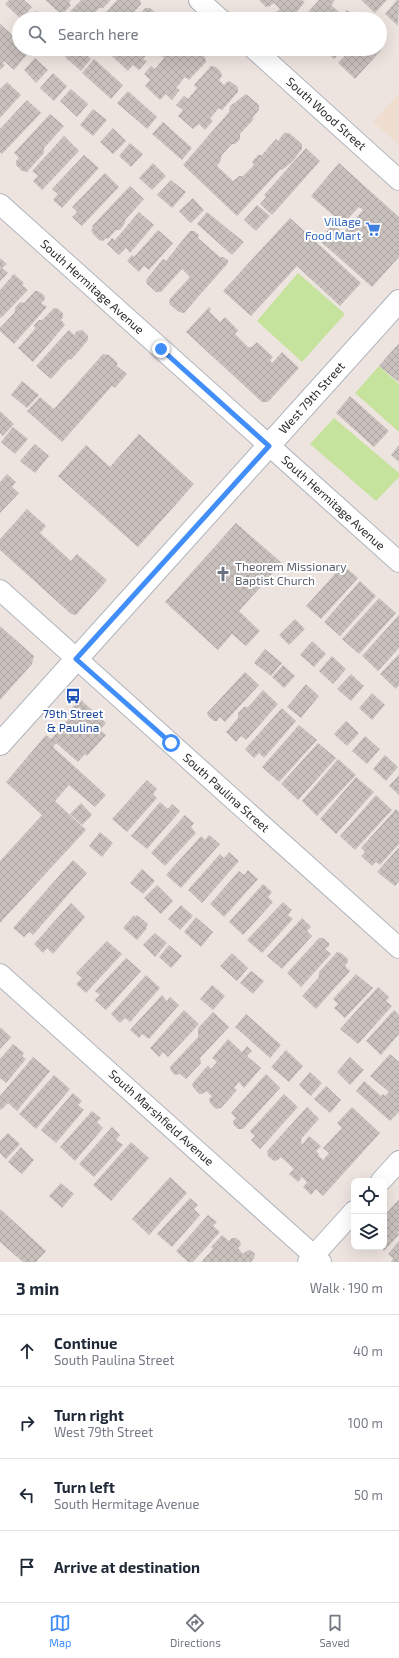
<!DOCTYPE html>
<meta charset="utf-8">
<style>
body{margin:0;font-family:"Exo 2",sans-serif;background:#f2f2f3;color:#1f2937}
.controls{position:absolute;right:12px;bottom:12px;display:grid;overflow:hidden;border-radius:8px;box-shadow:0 4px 16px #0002}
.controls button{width:36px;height:36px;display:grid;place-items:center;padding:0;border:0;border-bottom:1px solid #e0e1e3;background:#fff;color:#1f2937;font:20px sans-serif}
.stop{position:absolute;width:12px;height:12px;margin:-9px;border:3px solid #418ef9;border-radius:50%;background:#fff}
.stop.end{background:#418ef9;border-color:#fff;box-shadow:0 1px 4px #0008}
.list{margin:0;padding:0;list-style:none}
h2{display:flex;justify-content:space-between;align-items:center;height:52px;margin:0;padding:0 16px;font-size:17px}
h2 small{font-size:13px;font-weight:400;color:#747a83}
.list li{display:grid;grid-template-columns:26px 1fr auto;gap:12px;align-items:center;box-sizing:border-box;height:72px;padding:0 16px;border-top:1px solid #e0e1e3}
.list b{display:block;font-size:15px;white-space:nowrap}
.list p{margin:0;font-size:13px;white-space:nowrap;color:#747a83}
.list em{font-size:13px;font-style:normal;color:#747a83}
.icon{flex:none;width:22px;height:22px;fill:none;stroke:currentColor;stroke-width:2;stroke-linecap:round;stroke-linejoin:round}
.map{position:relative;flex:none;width:399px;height:1262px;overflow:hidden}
.search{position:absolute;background:#fff;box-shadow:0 4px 16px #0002;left:12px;right:12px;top:12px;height:44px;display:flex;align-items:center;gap:10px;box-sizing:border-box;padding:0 14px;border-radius:22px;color:#747a83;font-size:15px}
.sheet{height:340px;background:#fff}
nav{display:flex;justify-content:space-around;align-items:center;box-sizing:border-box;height:56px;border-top:1px solid #e0e1e3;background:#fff;font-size:11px;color:#747a83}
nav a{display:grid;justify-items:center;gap:2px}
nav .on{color:#418ef9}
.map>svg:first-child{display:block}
</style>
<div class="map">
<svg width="399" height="1262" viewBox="0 0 399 1262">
<defs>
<pattern id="building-cross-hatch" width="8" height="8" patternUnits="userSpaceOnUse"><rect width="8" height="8" fill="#c9c1be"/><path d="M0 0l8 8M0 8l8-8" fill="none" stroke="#ada6a3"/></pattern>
</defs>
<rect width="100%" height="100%" fill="#eee4df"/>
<!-- education -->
<path fill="#efddcf" d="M399,93V145L373,122Z"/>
<!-- grass -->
<path fill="#c5e39c" d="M298,273L345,314L302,362L257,321Z
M379,366L399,384V432L355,393Z
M334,418L399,473V477L376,501L310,444Z"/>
<!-- building -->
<path fill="url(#building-cross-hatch)" d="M9,0H24L32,7L21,19L5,4Z
M45,0H71L69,3L71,5L62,15Z
M81,0H111L103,8H99L89,19H63Z
M117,0H140L141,4L128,19H100Z
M259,0H302L305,2L291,19H281L277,15L276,12L280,9L274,3L270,6L266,7Z
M319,0H335L331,5L339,12L332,19H302Z
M361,0H387L375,13Z
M397,0H399L398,26L385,14Z
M145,8H150L156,13L154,19H135Z
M347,10L357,19H339Z
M36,11L46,19H29Z
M0,24L19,41V49H28L30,51L14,70L4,61L3,63L5,65L0,70Z
M380,47L382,49L355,79L338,63L351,49H380Z
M54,49H67L61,55Z
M72,49H80L91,59L81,71L65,57Z
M117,49H152L143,59L147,61L139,70L133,65L128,71L112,56Z
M167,49H187L186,50L191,55L198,52L205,57L206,62L189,80L185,77L176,88L180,90L172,100L166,94L160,100L145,86L150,80L144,74L151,66L155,69L164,58L161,56Z
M322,49H343L334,59Z
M35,58L48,70L36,83L24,70Z
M94,59L123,85L111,99L82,73Z
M211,66L216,67L221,72L222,76L219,80L224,85L228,81L231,82L238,87V92L222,110L219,108L210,118L213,121L205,130L199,124L193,129L178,116L183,110L176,105L184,96L188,99L197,88L194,85Z
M53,73L67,86L54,101L40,88Z
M7,82L21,95L0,118V89Z
M71,89L88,104L77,117L60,101Z
M128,91L157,117L147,129L117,103Z
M246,94L259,105V110L252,118L254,119L240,134V139L235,144H232L221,156V160L217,166L233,181L239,176H243L254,165L252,162L258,155H262L276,139L278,141L284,133H289L302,144V149L293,161L282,170L281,169L237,216L183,165L229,112L230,106Z
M27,100L41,113L2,154L0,152V129Z
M93,109L107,120L93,136L80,125Z
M50,114L64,126L44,148V153L27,172L22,171L16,165V161L19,158L14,153Z
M163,122L192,148L182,160L152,134Z
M113,128L126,141L113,154L100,142Z
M64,136L79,151L42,190L33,181L38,176L32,171Z
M130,143L143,154L131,167L119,156Z
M306,148L320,161L272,215L260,204L266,197L264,195Z
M84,155L99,168L62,208L53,200L58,194L52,189Z
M153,163L166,176L152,190L139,178Z
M339,163L399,217V257L372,287L319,240L333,224L343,233L363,210L359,207L343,224L311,196Z
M105,173L119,187L82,226L72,217L77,212L72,207Z
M171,180L186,192L172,208L157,195Z
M130,186L144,199L125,220V223L120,230H116L108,239L106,238L103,241L99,240L93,234L91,230L93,228L92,226Z
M193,198L204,210L191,223L179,211Z
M257,205L270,216L256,231L244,220Z
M139,212L154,225L130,253L126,248L119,255L107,244L112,238L115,240Z
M207,212L244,242L232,255L197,224Z
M290,218L361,283L340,306L297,266L251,316L223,291Z
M158,230L173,243L149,270L144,266L139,272L127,261L132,255L134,257Z
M190,231H194L199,235L198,238L220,257H223L228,260V263L184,313L179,312L170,305L169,300L190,277L182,269L161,292H156L147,284L146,280L163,259L166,261Z
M0,258L7,264L2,268L8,273L0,281Z
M14,274L24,283L22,285L28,290L1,318L0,317V290Z
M35,291H38L44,295L45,299L41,303L47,307L14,344L0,331V328L15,312V308L20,302L24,303Z
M209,307L211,309L209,311L220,322L225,317L238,330L235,334L248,347H252L257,342L273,357L270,360L272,363L282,352L299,368L268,402H262L186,332Z
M54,308H57L63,313V317L61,320L65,325L33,362L18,348L35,329L34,325L39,320H42Z
M69,330L74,335L77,331L82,330L88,336V340L72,359L68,360L51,379L36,366Z
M399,343V382L379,366Z
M103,354L109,355L117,362V366L127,374L115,388L112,386L62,442L27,411L40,397L54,409Z
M22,381L39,395L27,408L11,395Z
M350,396L389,431L374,447L336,413Z
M0,411L14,424L3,436L0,433Z
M13,427L28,439L15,454L1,442Z
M139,434L194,484L138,547L58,476L86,445L110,467Z
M35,444L49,456L35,473L20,461Z
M399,445V462L391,455Z
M7,474L16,482L12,487L19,493L0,513V482Z
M27,509L46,526L40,533L71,561L77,554L107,580L76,615L71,614L0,550V539Z
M236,523L282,563L239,611L260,631L246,646L232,634L218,650L165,602Z
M343,565L358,578L321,619L306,606Z
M360,581L376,596L340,636L324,622Z
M379,598L396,613L359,654L342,639Z
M399,615V648L378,671L362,656Z
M295,619L305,629L289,645L279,635Z
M0,626L34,656L32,664L0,700Z
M312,641L326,654L314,667L300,655Z
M265,649L282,663L271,676L254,663Z
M399,654V685L396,689L380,674Z
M332,656L346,669L333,684L319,671Z
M283,665L295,676L284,688L272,677Z
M245,672L259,685L225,722L220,717L217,721H214L208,716L207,713Z
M351,674L364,686L351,701L337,689Z
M306,684L319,696L301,718L287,707Z
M263,690L278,704L246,740L241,736L236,742L226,732L238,718V713L244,707H248Z
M372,693L385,705L372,720L359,708Z
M80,699L106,723L100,730L106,735L87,756L85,754L78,762L56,743L53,747L106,795L95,807L69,785L55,801L86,830L0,923V861L42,815L6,782L46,735L51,739L71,716L67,713Z
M282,708L296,721L264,758L259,753L254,758L245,749Z
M346,721L359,733L347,746L334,734Z
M299,725L317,740L279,782L262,767Z
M365,736L380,749L367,764L352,751Z
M318,743L336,758L298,800L281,784Z
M385,755L398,767L386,781L373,769Z
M338,759L356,775L317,816L302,801Z
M399,775V795L389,786Z
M356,777L374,792L336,834L320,819Z
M147,780L157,789L153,794L157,798L127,832L112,819Z
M376,795L392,810L355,850L340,836Z
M160,802L168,809L172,804L180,811L147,849L131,836Z
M81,803L92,815L82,825L70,814Z
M396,809L399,812V844L380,865L376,862L372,866L361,856L365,852L361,848Z
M185,815L194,823L191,827L196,833L165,866L151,853Z
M100,832L113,843L102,857L89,846Z
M209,835L220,844L181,888L166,875L201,836L205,840Z
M399,847V881L395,886L377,872Z
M229,852L239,861L202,903L188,890L220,854L224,858Z
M73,860L87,873L33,935L29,932L24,937L13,928Z
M142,869L155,881L143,894L130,883Z
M248,870L258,879L224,917L210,904L239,871L244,875Z
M263,884L272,892L268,897L273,902L243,935L229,922Z
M157,885L173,901L161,914L144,898Z
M283,902L292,910L288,915L293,919L262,953L247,940Z
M71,903L85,917L53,954L47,948L43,953L34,944Z
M181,905L193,916L180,930L168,919Z
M134,915L135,917L137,915L148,924L146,927L147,928L137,940L123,928Z
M196,917L213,932L201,947L184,932Z
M302,918L311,927L307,931L312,936L282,969L267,956Z
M155,933L167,943L155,957L143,945Z
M319,938H323L329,943V946L325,949L331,954L301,987L287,973Z
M107,941L122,954L86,993L76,984L82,978L76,973Z
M169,945L182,956L171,968L159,957Z
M337,952L341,953L348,959V962L345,966L350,971L316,1009L302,996L319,977V972Z
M232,953L248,968L237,981L220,966Z
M126,958L141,971L106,1010L95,1000L100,995L95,991Z
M251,971L264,981L253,994L240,983Z
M356,974L373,988L345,1018L334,1008L338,1004L333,999Z
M146,975L160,988L130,1022L125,1018L120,1023L111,1014Z
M212,985L225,996L213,1010L200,999Z
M378,987L389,997L386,1001L392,1006L358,1044L340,1029Z
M162,995L167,1001L170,997L179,1005L149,1039L142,1034L139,1038L130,1030Z
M184,1010L199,1024L168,1057L163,1052L159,1057L150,1048Z
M394,1010L399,1015V1034L381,1055L366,1041Z
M213,1012L229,1027L200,1058L201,1063L186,1079L180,1074L175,1075L171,1071L170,1067L198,1037V1028Z
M246,1014L281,1045L270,1058L235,1027Z
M0,1027L11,1037L0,1049Z
M228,1039L242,1052L247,1046L252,1051L247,1056L261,1068L244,1088L239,1082L234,1088L237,1090L221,1108L216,1109L210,1103L209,1099L212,1096L206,1091L202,1094H199L193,1087L192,1084L208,1065L211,1069L217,1062L212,1058Z
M13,1044L24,1053L22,1056L26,1059L6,1083L0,1078V1059Z
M286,1050L303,1066L289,1082L271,1067Z
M390,1054L399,1062V1112L390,1121L356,1091L364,1081L381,1096L383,1094L385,1096L389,1092L370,1076Z
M33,1057L50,1071L17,1111L8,1103L1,1110L0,1109V1096Z
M350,1057L364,1070L350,1085L337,1072Z
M310,1072L322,1083L311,1096L299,1085Z
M266,1074L280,1088L243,1129H238L234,1125L233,1121L236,1118L231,1113Z
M54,1075L70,1089L36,1129L19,1114Z
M326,1086L341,1100L330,1113L314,1099Z
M73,1093L82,1101L78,1105L84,1110L56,1143L41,1130Z
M284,1094L298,1107L260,1149L251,1140L255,1136L250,1131Z
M307,1107L319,1119L301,1139L302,1145L309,1136L321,1146L316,1151L319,1154L318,1155L323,1160L329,1153L323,1148L342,1128L337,1123L352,1107L380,1133L323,1196L316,1189L311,1195L303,1187L307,1182L302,1177L298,1182L289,1174L294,1169L281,1157L278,1160L274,1161L268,1156L267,1151Z
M92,1111L101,1118L97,1122L103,1128L75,1161L60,1147Z
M112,1127L120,1135L116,1140L123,1145L94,1177L79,1164Z
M8,1133L20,1144L6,1159L0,1153V1141Z
M131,1142L149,1158L111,1201L93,1185Z
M21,1147L34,1160L22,1174L8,1162Z
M170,1177L187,1193L149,1235L132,1219Z
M61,1183L74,1194L62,1208L49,1196Z
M190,1198L198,1205L194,1209L200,1215L172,1247L157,1234Z
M399,1199V1231L398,1232L399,1235L384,1251L380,1247H384V1216Z
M0,1209L46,1251L36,1262H23L0,1242Z
M208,1215L217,1222L213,1226L220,1232L193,1262H188L176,1251Z
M222,1235L229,1241L232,1238H236L240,1241L241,1245L238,1248L243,1254L246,1251L250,1250L255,1254L254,1258L251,1262H203L202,1261L213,1249L211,1247Z
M399,1241V1262H391L393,1258L388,1254Z"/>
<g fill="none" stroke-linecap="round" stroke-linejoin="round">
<!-- street casing -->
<g stroke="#afb4bc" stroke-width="22">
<path id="street" d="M199,0L220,19
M254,49L399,180
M0,204L399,562
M0,590L399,948
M0,974L321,1262
M381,1181L399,1161
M308,1262L354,1211"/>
</g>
<!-- secondary casing -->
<g stroke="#afb4bc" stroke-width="24">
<path id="secondary" d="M0,744L399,301"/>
</g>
<!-- street -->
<use href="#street" stroke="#fff" stroke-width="20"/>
<!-- secondary -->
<use href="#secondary" stroke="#fff" stroke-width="22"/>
</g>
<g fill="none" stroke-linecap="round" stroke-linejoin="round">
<!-- route -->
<path stroke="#418ef9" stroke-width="5" d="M161,349L269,446L76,659L171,743"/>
</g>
<!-- icons -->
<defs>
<g id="supermarket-bare" transform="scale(1.2)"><path d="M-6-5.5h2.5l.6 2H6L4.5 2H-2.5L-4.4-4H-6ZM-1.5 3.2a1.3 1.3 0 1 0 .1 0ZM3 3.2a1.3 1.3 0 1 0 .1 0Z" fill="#3f7fe0" stroke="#fff" stroke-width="2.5" paint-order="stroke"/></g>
<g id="church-bare" transform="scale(1.2)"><path d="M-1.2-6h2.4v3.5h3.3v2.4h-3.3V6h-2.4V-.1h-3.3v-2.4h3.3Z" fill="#6b7280" stroke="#fff" stroke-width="2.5" paint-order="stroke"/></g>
<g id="bus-bare" transform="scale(1.2)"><path d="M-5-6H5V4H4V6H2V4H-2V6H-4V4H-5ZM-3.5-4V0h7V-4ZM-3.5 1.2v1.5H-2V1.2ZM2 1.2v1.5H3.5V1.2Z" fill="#1a4fb4" stroke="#fff" stroke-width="2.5" paint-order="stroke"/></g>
</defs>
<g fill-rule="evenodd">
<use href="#supermarket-bare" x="373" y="229"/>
<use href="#church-bare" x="223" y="574"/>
<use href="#bus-bare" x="73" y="696"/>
</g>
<g text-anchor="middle" stroke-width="4" stroke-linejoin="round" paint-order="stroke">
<!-- street labels -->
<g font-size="12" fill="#2c2c2c" stroke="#fff">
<text transform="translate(326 114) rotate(42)" y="4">South Wood Street</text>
<text transform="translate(92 287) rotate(42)" y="4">South Hermitage Avenue</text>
<text transform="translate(312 398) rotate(-48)" y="4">West 79th Street</text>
<text transform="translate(333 503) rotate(42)" y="4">South Hermitage Avenue</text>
<text transform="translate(226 793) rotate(42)" y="4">South Paulina Street</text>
<text transform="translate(161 1118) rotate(42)" y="4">South Marshfield Avenue</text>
</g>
<!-- shop labels -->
<g font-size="12" fill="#366cbe" stroke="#fff" text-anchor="end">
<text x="361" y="226">Village<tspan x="361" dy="14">Food Mart</tspan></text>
</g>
<!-- worship labels -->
<g font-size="12" fill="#5b616d" stroke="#fff" text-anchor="start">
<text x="235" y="571">Theorem Missionary<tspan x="235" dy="14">Baptist Church</tspan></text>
</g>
<!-- transit labels -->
<g font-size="12" fill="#164399" stroke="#fff">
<text x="73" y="718">79th Street<tspan x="73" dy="14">&amp; Paulina</tspan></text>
</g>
</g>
</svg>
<div class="controls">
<button><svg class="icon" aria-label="locate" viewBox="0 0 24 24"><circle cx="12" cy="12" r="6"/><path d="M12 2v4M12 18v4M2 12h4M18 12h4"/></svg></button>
<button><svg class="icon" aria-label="layers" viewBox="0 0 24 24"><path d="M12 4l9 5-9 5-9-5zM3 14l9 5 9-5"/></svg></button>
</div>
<div class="stop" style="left:171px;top:743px"></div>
<div class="stop end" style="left:161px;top:349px"></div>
<div class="search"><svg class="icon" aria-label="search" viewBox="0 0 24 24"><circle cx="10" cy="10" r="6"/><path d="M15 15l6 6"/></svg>Search here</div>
</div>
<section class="sheet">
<h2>3 min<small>Walk · 190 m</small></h2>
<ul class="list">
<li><svg class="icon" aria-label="ahead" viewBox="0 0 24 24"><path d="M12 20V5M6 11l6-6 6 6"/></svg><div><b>Continue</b><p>South Paulina Street</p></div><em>40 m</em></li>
<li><svg class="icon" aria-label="right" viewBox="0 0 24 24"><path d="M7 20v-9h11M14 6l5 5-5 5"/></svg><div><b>Turn right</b><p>West 79th Street</p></div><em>100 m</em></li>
<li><svg class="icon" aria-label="left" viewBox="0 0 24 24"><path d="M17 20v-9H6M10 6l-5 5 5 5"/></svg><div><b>Turn left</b><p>South Hermitage Avenue</p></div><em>50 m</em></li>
<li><svg class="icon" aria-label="arrive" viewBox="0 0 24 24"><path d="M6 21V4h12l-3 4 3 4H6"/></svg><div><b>Arrive at destination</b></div></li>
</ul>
</section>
<nav>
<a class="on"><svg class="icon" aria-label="map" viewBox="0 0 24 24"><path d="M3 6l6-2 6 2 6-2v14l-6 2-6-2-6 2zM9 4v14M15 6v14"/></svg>Map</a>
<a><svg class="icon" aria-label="directions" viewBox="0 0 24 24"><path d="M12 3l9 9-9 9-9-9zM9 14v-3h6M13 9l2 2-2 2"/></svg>Directions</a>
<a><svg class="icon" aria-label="saved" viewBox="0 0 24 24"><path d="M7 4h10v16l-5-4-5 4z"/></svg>Saved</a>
</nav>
